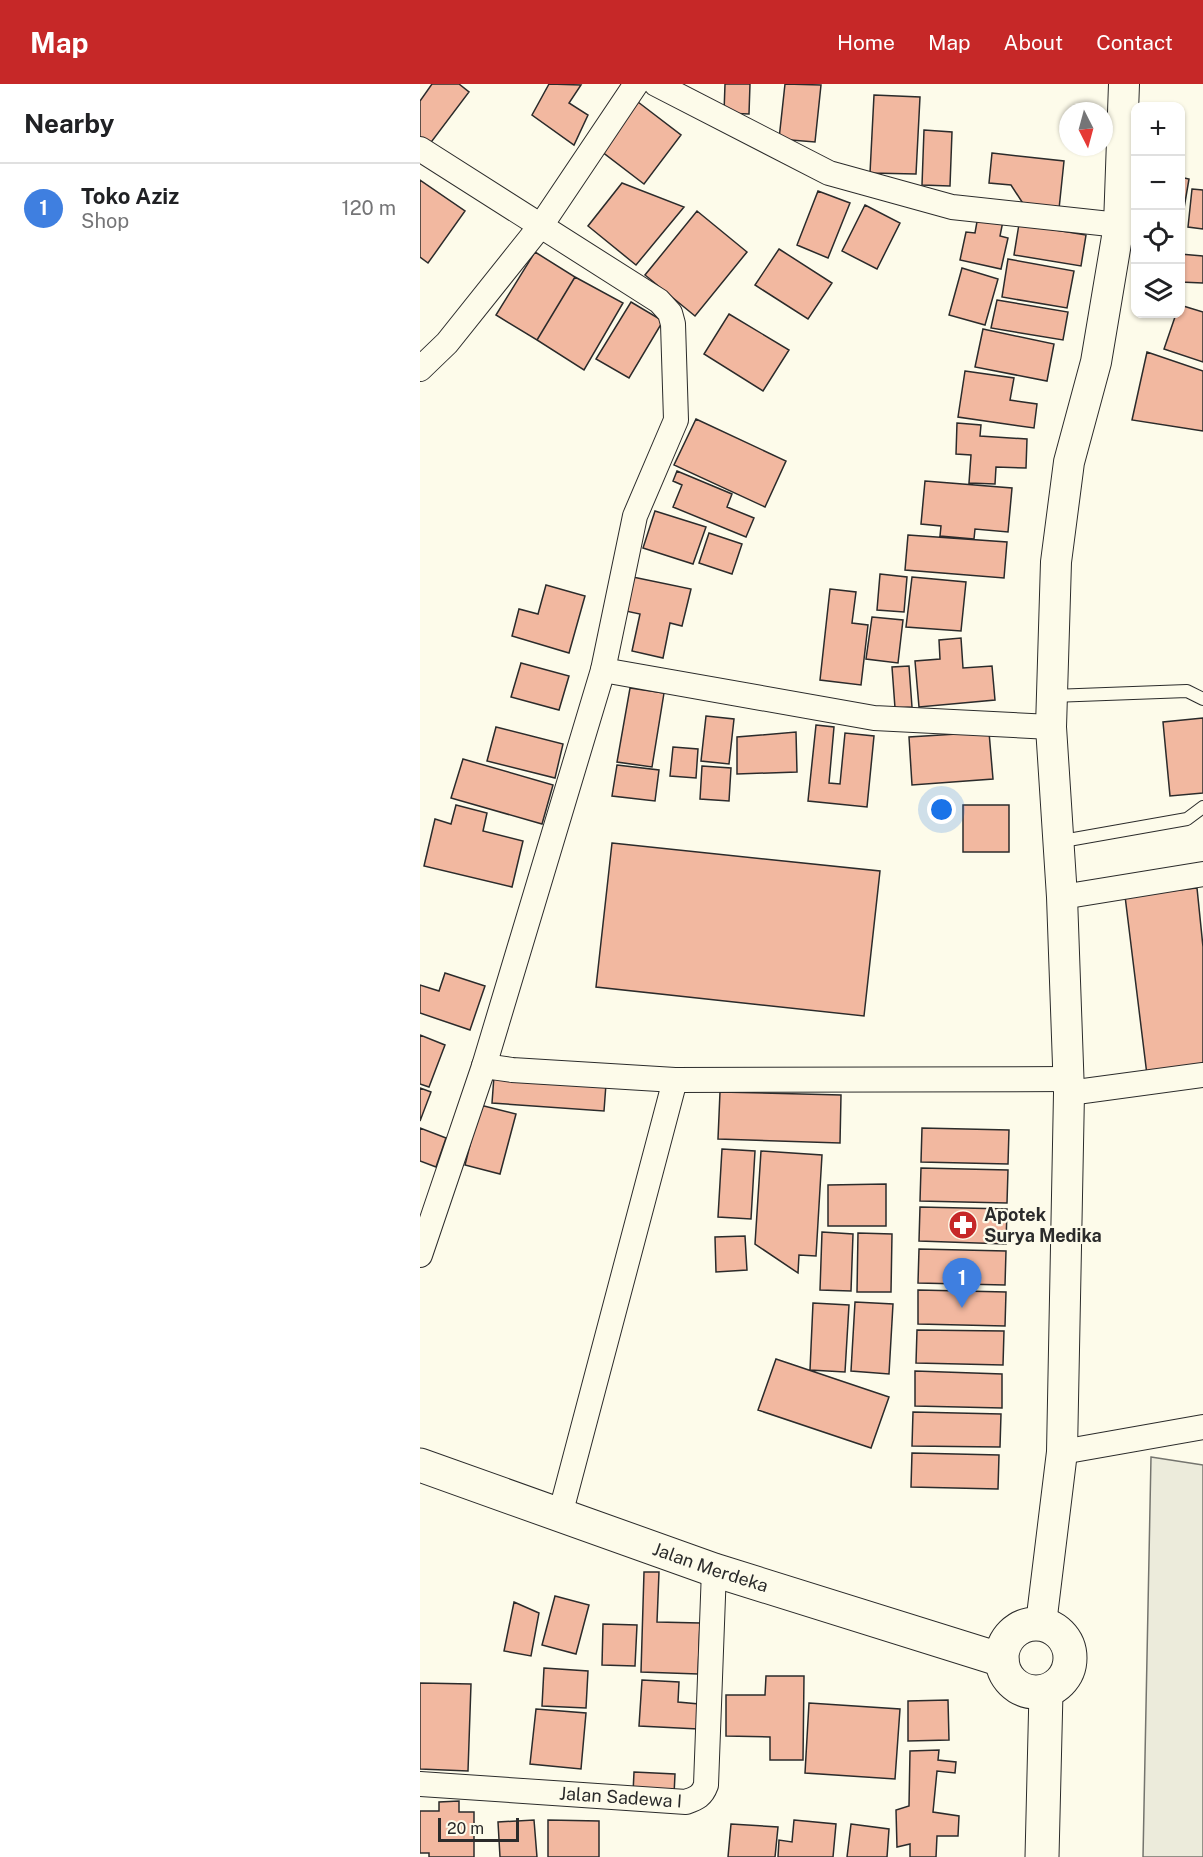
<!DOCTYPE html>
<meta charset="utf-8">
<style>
body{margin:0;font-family:"Public Sans",sans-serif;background:#f2f2f2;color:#202124}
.controls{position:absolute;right:18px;top:18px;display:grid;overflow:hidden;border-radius:12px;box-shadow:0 2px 4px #0004}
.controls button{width:54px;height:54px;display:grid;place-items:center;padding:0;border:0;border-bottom:2px solid #e0e0e0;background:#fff;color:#202124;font:30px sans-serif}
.compass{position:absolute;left:639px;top:18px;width:54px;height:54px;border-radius:50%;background:#fff;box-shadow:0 2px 4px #0004;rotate:174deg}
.scale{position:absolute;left:18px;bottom:15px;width:81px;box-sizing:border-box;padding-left:6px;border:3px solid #2b2b2b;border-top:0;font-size:16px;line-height:21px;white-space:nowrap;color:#2b2b2b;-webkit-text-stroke:4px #fdfbea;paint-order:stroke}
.you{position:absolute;left:522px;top:726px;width:21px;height:21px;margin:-15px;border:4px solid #fff;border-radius:50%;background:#1a73e8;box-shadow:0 0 0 9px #1a73e833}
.badge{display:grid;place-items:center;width:39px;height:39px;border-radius:50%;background:#c62828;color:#fff;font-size:20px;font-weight:700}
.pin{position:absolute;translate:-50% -50px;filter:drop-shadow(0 2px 3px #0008)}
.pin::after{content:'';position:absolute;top:32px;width:21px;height:18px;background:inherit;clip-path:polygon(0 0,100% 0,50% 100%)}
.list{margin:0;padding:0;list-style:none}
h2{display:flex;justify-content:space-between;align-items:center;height:78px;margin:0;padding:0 24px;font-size:26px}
h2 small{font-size:20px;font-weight:400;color:#757577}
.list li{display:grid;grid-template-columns:39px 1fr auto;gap:18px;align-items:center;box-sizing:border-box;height:90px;padding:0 24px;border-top:2px solid #e0e0e0}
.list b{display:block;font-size:22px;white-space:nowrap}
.list p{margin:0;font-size:20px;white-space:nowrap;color:#757577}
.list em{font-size:20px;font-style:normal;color:#757577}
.icon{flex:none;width:33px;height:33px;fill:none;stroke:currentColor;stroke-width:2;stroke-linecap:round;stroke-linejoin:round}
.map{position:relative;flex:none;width:783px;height:1773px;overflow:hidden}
header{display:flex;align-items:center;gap:36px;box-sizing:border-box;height:84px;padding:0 30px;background:#c62828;color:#fff}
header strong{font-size:28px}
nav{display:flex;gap:33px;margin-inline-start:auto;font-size:21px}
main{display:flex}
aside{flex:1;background:#fff}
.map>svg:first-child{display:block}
</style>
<header>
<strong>Map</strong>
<nav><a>Home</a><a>Map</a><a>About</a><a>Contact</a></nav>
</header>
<main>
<aside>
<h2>Nearby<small></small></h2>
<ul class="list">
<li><span class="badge" style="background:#3f7fe0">1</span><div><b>Toko Aziz</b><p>Shop</p></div><em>120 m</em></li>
</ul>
</aside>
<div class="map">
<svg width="783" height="1773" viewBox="0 0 783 1773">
<rect width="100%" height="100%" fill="#fdfbea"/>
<!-- green -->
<path fill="#ecebdb" stroke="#74746e" stroke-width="1.5" d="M731,1373L783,1381V1773H723Z"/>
<!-- building -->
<path fill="#f2b8a0" stroke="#2b2b2b" stroke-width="1.5" d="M12,0H39L49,8L9,61L0,54V17Z
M129,0L161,1L149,19L168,31L154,61L112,31Z
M305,0H330L329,30L304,29Z
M365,0L401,1L395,58L359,55Z
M454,11L500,13L496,90L450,89Z
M218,18L261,51L224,100L181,67Z
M504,46L532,48L530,102L502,101Z
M572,69L644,77L639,125L604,121L591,101L569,99Z
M760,93L769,95L761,142H760Z
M0,96L45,127L8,179L0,173Z
M202,99L264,123L216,181L168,142Z
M772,105L783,106V145L768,143Z
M398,107L430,119L408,174L377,161Z
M445,121L480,139L457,185L422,167Z
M277,127L327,168L275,232L225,191Z
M558,132L583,137L580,152L588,154L581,185L540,176L546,148L555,149Z
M599,140L666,151L661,182L594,171Z
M359,165L412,199L388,235L335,201Z
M115,168L155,193L117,256L76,231Z
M760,170L783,172V199L760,198Z
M588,175L654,187L647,224L582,213Z
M542,184L578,195L565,241L529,231Z
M155,193L203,219L164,286L117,256Z
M577,216L648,228L643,256L571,244Z
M211,218L243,237L209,294L176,275Z
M760,221L783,228V278L744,265L756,230H760Z
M309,230L369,266L343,307L284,270Z
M563,245L634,260L627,297L555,283Z
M727,268L783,287V347L712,336Z
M545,287L594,294L590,316L617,320L614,344L538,333Z
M276,335L366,377L345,423L254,381Z
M537,339L561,341L560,352L607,355L606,384L576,383L575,400L549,399L551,371L536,370Z
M257,387L312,410L307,423L334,434L326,453L253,423L262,401L253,397Z
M505,397L592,404L588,448L555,445L554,455L520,452L521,442L501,440Z
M235,427L286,443L273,480L223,464Z
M289,449L322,460L312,490L279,479Z
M488,451L587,458L584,494L485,486Z
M460,490L487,493L484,528L457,526Z
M208,492L271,505L262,542L250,539L243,574L212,567L220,530L201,526Z
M492,493L546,498L541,547L486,543Z
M126,501L165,512L149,569L92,552L99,525L118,530Z
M410,505L436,508L432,539L448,541L441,601L400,596Z
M452,533L483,536L478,579L446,575Z
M541,554L543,584L572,582L575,616L499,623L495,577L520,575L519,556Z
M101,579L149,592L139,626L91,613Z
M489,582L492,623L475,624L472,583Z
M210,604L244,609L232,683L197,678Z
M286,632L314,635L309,680L281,677Z
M783,634V709L750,712L743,638Z
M396,641L414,643L409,699L420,700L425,649L454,652L447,723L388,717Z
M76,643L143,660L135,694L67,677Z
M376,648L377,688L317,690V653Z
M569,648L573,695L492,701L489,653Z
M253,663L278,665L276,694L250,692Z
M43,675L133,701L122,740L31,714Z
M197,681L239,686L235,717L192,712Z
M282,682L311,684L309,717L280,715Z
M36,721L67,729L63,747L103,757L92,803L4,782L15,735L31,740Z
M543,721H589V768H543Z
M192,759L460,787L444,932L176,903Z
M777,804L783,863V984L727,991L705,812Z
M25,889L65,902L50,946L0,929V901L19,907Z
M0,951L25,961L9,1003L0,1000Z
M74,992L186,1000L184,1027L72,1019Z
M0,1004L11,1008L0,1037Z
M300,1008L421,1011L420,1059L298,1055Z
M60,1021L96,1030L80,1090L45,1081Z
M0,1044L26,1054L16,1083L0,1077Z
M502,1044L589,1046L588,1080L501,1078Z
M302,1065L335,1067L331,1135L298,1133Z
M341,1067L402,1071L396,1172L379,1171L378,1189L335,1160Z
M501,1084L588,1086L587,1119L500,1117Z
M466,1100V1142H408V1101Z
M500,1123L587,1125L586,1160L499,1157Z
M402,1148L433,1150L431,1207L400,1206Z
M438,1149L472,1150L471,1208H437Z
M325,1152L327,1186L296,1188L295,1153Z
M499,1165L586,1167L585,1201L498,1199Z
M498,1206L586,1208L585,1242L498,1240Z
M435,1218L473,1220L469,1290L431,1287Z
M393,1219L429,1221L425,1288L390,1286Z
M497,1246L584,1247L583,1281L496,1279Z
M356,1275L469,1313L451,1364L338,1326Z
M495,1287L582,1290V1324L495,1322Z
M493,1328L581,1330L580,1363L492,1362Z
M492,1369L579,1371L578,1405L491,1403Z
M224,1488H239L237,1538L280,1539L278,1590L221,1588Z
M135,1512L169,1521L156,1570L122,1561Z
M94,1518L119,1529L111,1572L84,1567Z
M183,1540L217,1541L215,1582L182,1581Z
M124,1584L168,1587L166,1624L122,1622Z
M346,1592H384L383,1676H350V1653L306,1652V1611H345Z
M222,1596L259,1598L258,1618L279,1620L278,1645L219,1642Z
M0,1599L51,1600L48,1687L0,1685Z
M528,1616L529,1656L488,1657V1617Z
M389,1619L480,1625L475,1695L385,1689Z
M116,1625L166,1629L161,1685L110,1680Z
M519,1666L518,1676L536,1678L535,1689L517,1687L513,1728L539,1732L538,1752H517L516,1773H490V1760L477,1763L476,1726L489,1722L490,1667Z
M214,1688L255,1690L254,1711L213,1709Z
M39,1717V1728H54V1773H9V1769H0V1727H19V1718Z
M114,1736L117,1773H80L78,1738Z
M128,1736L179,1737V1773H128Z
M374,1736L416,1740L413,1773H358L359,1756L372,1758Z
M311,1740L358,1743L355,1773H308Z
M431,1740L469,1745L467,1773H427Z"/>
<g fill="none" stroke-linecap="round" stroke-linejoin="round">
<!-- service casing -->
<g stroke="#2b2b2b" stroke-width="14">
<path id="service" d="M632,612L767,607L783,615
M637,758L767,735L783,723"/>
</g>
<!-- minor casing -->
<g stroke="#2b2b2b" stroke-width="26">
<g id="minor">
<path d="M236,0L409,89L532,123L699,141"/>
<path d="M0,65L239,217L250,229L253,240L256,336L215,432L183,586L64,982L0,1171"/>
<path d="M0,285L27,259L122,140L216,0"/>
<path d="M183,586L454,634L631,643"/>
<path d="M642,813L783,790"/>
<path d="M64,982L92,986L255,996L649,995"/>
<path d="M649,1009L783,991"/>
<path d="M642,1368L783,1343"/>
<path d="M140,1431L255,996"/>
<path id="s1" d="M0,1700L266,1718C277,1714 282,1712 286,1701L294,1486"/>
</g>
</g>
<!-- tertiary casing -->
<g stroke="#2b2b2b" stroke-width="32">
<path id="tertiary" d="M621,1540L642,1368L649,1009L642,813L631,643L636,478L649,378L676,278L699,141L704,0"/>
</g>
<!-- primary casing -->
<g stroke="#2b2b2b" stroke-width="35">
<g id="primary">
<path id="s2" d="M0,1381L294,1486L582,1576"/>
<circle cx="616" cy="1574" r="34"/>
<path d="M622,1773L626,1608"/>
</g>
</g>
<!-- service -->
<use href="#service" stroke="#fdfbea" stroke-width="12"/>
<!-- minor -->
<use href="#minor" stroke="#fdfbea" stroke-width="24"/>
<!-- tertiary -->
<use href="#tertiary" stroke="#fdfbea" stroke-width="30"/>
<!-- primary -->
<use href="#primary" stroke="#fdfbea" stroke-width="33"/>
</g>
<!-- icons -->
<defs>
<g id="pharmacy-disc" transform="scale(1.5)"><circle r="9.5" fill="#c62828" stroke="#fdfbea"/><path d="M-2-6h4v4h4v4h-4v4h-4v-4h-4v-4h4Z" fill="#fff"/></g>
</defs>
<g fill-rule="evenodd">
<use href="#pharmacy-disc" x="543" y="1141"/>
</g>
<g text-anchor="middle" stroke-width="4.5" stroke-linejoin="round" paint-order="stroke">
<!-- poi labels -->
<g font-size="18" font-weight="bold" fill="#2b2b2b" stroke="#fdfbea" text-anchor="start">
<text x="564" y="1137">Apotek<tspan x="564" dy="21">Surya Medika</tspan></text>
</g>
<!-- street labels -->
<g font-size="18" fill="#2b2b2b" stroke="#fdfbea">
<text dy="6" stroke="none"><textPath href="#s2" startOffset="308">Jalan Merdeka</textPath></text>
<text dy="6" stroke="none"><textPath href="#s1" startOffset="201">Jalan Sadewa I</textPath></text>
</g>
</g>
</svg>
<div class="controls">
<button>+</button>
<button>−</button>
<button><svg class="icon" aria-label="locate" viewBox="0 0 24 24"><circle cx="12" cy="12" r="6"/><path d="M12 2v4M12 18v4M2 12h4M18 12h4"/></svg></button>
<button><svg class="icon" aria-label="layers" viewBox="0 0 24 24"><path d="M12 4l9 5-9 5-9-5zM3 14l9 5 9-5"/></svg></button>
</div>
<svg class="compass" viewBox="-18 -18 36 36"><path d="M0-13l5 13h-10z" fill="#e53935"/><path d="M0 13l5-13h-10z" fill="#757577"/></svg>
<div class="scale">20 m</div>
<div class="you"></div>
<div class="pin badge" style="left:542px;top:1224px;background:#3f7fe0">1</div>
</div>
</main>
